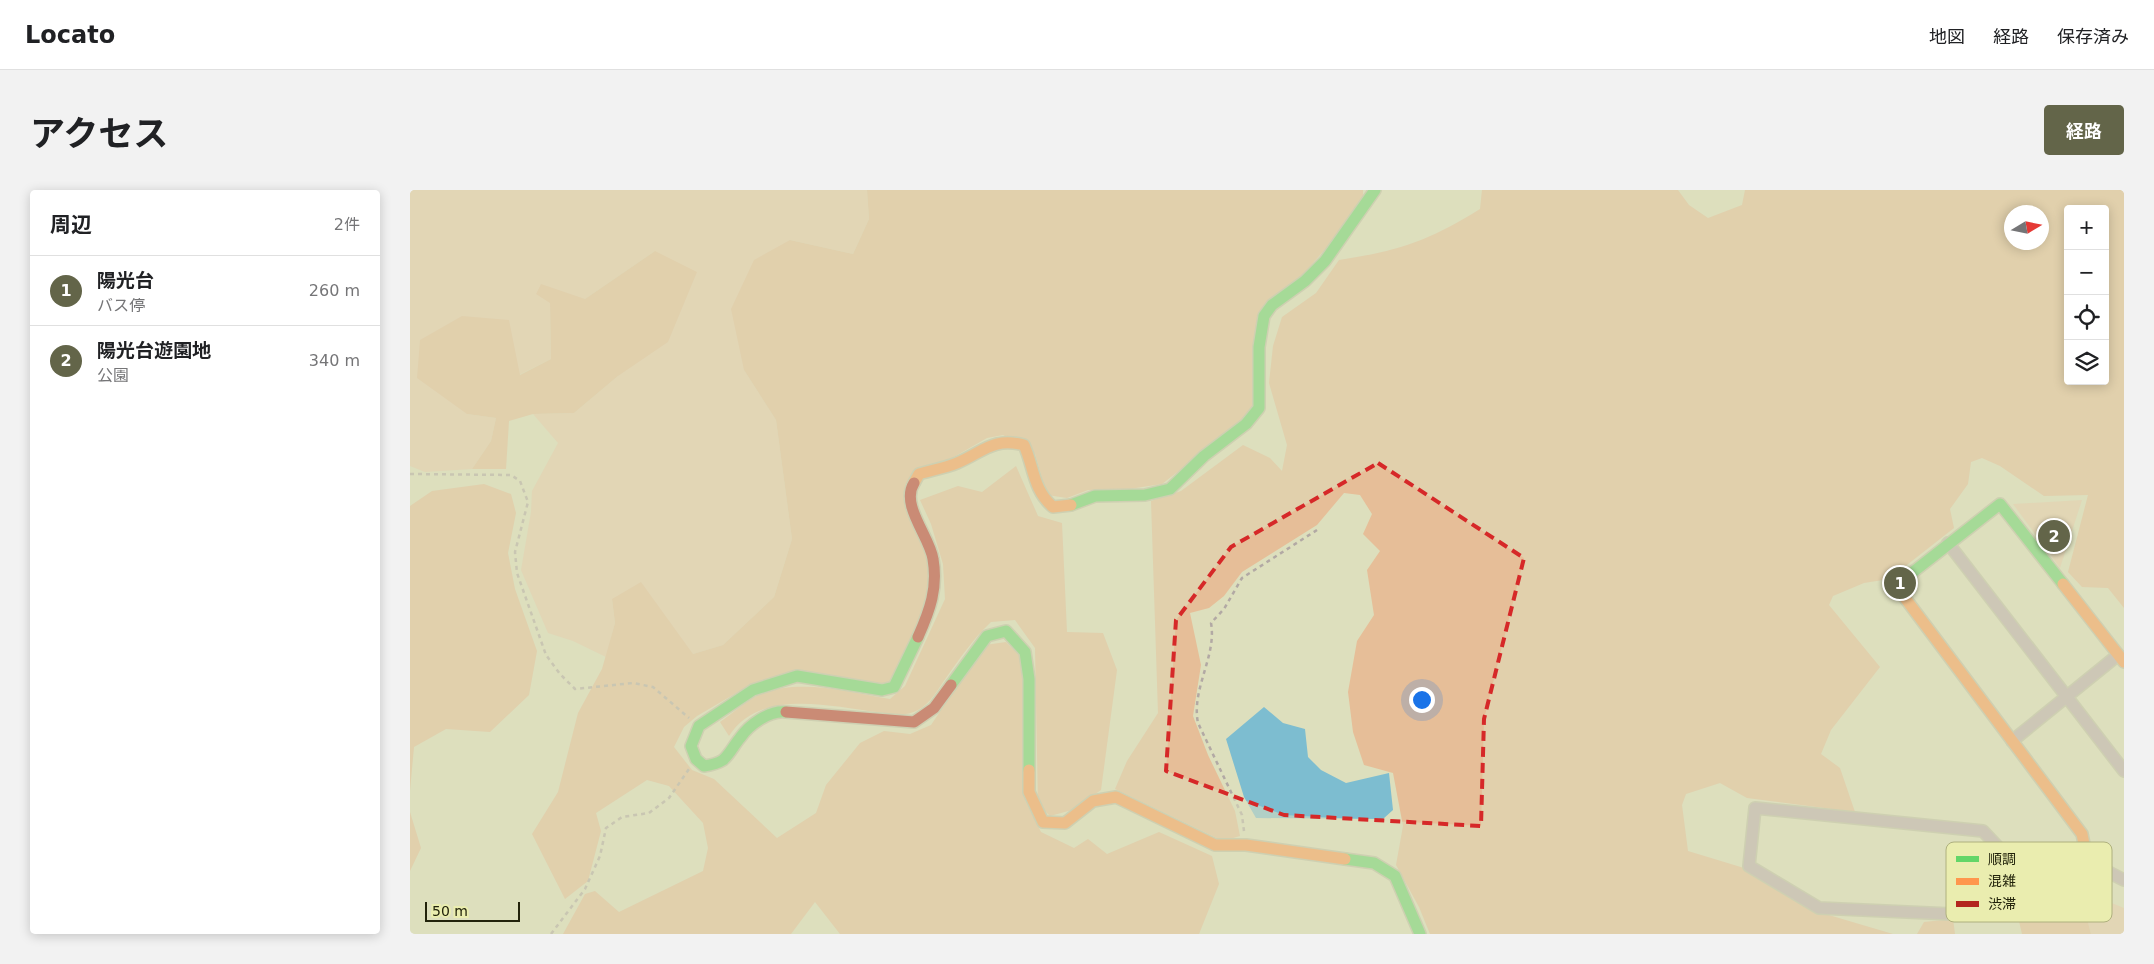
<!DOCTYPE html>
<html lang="ja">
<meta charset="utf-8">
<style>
body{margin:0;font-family:"DejaVu Sans","Noto Sans JP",sans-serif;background:#f2f2f2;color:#202124}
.controls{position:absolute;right:15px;top:15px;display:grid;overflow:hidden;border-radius:5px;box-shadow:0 2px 12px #0003}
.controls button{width:45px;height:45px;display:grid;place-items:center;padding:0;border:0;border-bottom:1px solid #e0e0e0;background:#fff;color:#202124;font:25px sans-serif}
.compass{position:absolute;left:1594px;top:15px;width:45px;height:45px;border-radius:50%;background:#fff;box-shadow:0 2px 12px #0003;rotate:80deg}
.scale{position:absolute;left:15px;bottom:12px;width:95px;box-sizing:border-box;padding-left:5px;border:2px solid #22230b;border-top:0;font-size:14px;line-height:18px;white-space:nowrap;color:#22230b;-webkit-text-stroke:4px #eaedaf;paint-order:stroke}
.you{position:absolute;left:1011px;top:509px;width:18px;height:18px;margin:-12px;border:4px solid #fff;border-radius:50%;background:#1a73e8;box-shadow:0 0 0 8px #1a73e833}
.badge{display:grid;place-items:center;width:32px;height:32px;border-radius:50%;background:#636549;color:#fff;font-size:16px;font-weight:700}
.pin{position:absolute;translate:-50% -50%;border:2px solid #fff;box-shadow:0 1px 5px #0006}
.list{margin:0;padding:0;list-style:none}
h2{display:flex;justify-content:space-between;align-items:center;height:65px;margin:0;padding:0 20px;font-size:21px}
h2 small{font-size:16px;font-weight:400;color:#757577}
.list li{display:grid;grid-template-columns:32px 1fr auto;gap:15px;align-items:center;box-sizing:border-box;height:70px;padding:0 20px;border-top:1px solid #e0e0e0}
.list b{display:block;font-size:19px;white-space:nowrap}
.list p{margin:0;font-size:16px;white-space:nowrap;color:#757577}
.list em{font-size:16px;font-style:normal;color:#757577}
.icon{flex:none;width:28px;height:28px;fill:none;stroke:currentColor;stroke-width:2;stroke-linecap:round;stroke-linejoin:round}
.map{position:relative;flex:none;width:1714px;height:744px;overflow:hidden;border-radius:5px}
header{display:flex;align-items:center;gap:30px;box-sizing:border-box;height:70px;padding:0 25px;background:#fff;border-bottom:1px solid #e0e0e0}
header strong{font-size:24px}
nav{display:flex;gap:28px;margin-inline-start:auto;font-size:18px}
.intro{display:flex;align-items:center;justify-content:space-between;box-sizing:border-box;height:120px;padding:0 30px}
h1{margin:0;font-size:35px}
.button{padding:12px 22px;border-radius:5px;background:#636549;color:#fff;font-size:18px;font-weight:700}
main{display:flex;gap:30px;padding:0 30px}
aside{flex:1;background:#fff;border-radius:5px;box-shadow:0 2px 12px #0003}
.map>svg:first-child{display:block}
</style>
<header>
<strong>Locato</strong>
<nav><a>地図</a><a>経路</a><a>保存済み</a></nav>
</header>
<div class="intro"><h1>アクセス</h1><a class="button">経路</a></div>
<main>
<aside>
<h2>周辺<small>2件</small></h2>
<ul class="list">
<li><span class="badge">1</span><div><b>陽光台</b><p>バス停</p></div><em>260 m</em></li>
<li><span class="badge">2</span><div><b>陽光台遊園地</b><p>公園</p></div><em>340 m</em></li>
</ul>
</aside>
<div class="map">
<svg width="1714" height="744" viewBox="0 0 1714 744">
<rect width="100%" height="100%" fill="#dddfbd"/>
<!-- green -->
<path fill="#e8ccac" d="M0,0H457L459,29L443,64L380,50L334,180L366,230L382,349L364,407L313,455L283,464L202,409L205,433L196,467L163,451L138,443L111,380L121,322L122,301L148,253L123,224L164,223L208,186L245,61L175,109L140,113L141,169L109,185L57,224L86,228L81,251L62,279L15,282L0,276Z
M1672,310L1650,378L1603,314Z
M1665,698L1714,718V744H1681L1674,717L1643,716Z"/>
<!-- forest -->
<path fill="#e6be98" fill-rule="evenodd" d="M457,0H953V7L925,48L889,89L850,124L844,211L837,228L752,294L719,299L678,300L657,308L637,305L625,264L593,245L577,248L495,295C507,332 525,372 517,411C512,432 490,471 480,492L471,495L386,480L340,495L287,526L274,537L264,557L282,580L304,589L367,648L406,623L416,595L450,553L474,541L500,544L521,535L575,455L596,452L609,465L615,482V610L631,642L664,658L678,649L697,664L749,642L802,666L809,694L789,744H430L405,712L381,744H153L175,704L185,701L209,722L293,681L298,658L293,633L259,596L237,590L186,623L191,641L178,691L155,709L122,644L148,602L168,523L192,479L205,433L202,409L231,392L283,464L313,455L364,407L382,349L366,230L334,180L321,119L344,70L380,50L443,64L459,29Z
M1072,0H1268L1279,15L1298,28L1332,15L1335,0H1714V418L1698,398L1672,397L1658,382L1678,305L1634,306L1590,276L1572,268L1561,272L1558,294L1540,319L1544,338L1479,389L1454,393L1423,406L1419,415L1470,477L1421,540L1411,564L1430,578L1445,622L1337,608L1310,593L1276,604L1272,615L1278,661L1334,678L1412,723L1483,744H1020L1009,717L986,675L993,636L983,583L954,575L943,542L938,502L947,451L964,425L957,380L970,361L953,344L962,324L950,305L934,303L907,335L832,382L814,406L799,418L780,423L791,475L783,526L798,565L825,621L830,646L813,651L705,599L717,571L748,523L741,311L771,301L833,255L860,268L872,281L877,255L859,193L863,156L872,127L906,103L929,70C988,61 1019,51 1070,19ZM1658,19H1695V191H1658ZM1602,22H1632V52H1602Z
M245,61L287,82L258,152L208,186L164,223L123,224L99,231L96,279H62L81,251L86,228L57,224L7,188L10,150L52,126L99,130L110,185L141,169L140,113L126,104L131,94L175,109Z
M606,276L628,326L652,333L657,442L693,443L707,480L691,600L662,620L640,626L628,614L625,458L605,430L581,432C563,449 550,468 536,488C528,499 520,514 508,520C496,527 480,524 467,522C419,516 350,498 319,546L310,532C323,523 337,510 351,504C391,488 439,502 480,509L495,496L535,409L533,374L521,334L510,310L548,296L572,302Z
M74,294L101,304L106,323L98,363L105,399L127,461L119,505L80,542L36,539L4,557L0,601V316L22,301Z
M0,622L11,658L0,681Z
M1643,716L1674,717L1681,744H1612L1608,727Z
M1543,729L1545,744H1507L1514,732Z"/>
<!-- water -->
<path fill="#7dbdd0" d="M854,517L873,533L895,539L898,567L911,580L936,593L979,583L983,620L973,629L846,628L834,607L816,549Z"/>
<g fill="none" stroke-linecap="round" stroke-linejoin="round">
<!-- street casing -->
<g stroke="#bdbea3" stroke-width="14">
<path id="street" d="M1538,353L1714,581
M1602,551L1708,465
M1345,618L1573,641L1618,689L1558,721L1541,724L1409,718L1339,676Z
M1618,689L1669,667L1714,690"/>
</g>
<!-- fast casing -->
<g stroke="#bdbea3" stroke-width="14">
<path id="fast" d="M661,315L685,306L735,305L760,299L794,266L836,234L849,218V157L854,126L862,115L895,91L915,71L965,0
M1489,393L1590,314L1653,394
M541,495L577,446L596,441L615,462L619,489V580
M376,522C359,520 339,535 330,548C324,555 320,564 313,570C307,574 301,575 294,576L286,569L281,556L289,536L343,500L387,486L472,500L484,497L508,447
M935,669L964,673L985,686L1010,744"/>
</g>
<!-- slow casing -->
<g stroke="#bdbea3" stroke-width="14">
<path id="slow" d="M504,293L509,284C522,280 535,278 547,273C573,262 583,247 614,255C624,277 623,300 643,317L661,315
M1489,393L1486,396L1672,644L1674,654L1669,667
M1653,394L1714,472
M619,580V602L633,632L655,633L683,611L706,607L805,655H836L935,669"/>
</g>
<!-- jam casing -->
<g stroke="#bdbea3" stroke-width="14">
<path id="jam" d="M504,293C490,315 520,347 523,369C528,398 520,420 508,447
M376,522L504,532L524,518L541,495"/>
</g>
<!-- path -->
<path stroke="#b2a9a4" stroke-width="2.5" stroke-dasharray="4 4" stroke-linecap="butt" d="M0,284L101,285L110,291L118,312L105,362L107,383L136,465L150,484L165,499L223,493L243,497L279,528
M834,641L832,625L788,533C781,499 807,466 801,433L814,419L832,388L907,340
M141,744L175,699L190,666L196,638L212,627L239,623L259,608L279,579"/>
<!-- street -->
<use href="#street" stroke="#bbabae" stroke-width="11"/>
<!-- fast -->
<use href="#fast" stroke="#63d668" stroke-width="11"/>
<!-- slow -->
<use href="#slow" stroke="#ff974d" stroke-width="11"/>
<!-- jam -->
<use href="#jam" stroke="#b3261e" stroke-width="11"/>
</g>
<!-- marked area -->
<path d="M0 0H1714V744H0ZM968,273L1114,368L1074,529L1071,636L874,625L756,581L766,430L821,357Z" fill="#dddfbd" fill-opacity=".55" fill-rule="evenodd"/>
<path fill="none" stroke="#d62828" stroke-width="4" stroke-dasharray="10 6" stroke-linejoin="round" d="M968,273L1114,368L1074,529L1071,636L874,625L756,581L766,430L821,357Z"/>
<!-- legend -->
<rect x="1536" y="652" width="166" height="80" rx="8" fill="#eaedaf" stroke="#aeb07e" stroke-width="1"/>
<rect x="1546" y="666" width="23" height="6" fill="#63d668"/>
<rect x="1546" y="688" width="23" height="7" fill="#ff974d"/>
<rect x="1546" y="711" width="23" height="6" fill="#b3261e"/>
<g font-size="14" fill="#22230b">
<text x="1578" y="674">順調</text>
<text x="1578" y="696">混雑</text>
<text x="1578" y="719">渋滞</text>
</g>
</svg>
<div class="controls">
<button>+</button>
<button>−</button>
<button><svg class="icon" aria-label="locate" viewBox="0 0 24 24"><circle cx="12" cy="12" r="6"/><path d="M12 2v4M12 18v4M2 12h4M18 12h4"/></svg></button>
<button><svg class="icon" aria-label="layers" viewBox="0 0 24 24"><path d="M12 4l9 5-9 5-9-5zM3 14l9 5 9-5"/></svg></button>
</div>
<svg class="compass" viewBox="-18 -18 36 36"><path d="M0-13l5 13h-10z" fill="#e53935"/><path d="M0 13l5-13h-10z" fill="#757577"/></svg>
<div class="scale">50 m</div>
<div class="you"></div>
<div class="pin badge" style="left:1490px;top:393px">1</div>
<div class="pin badge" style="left:1644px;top:346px">2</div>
</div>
</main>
